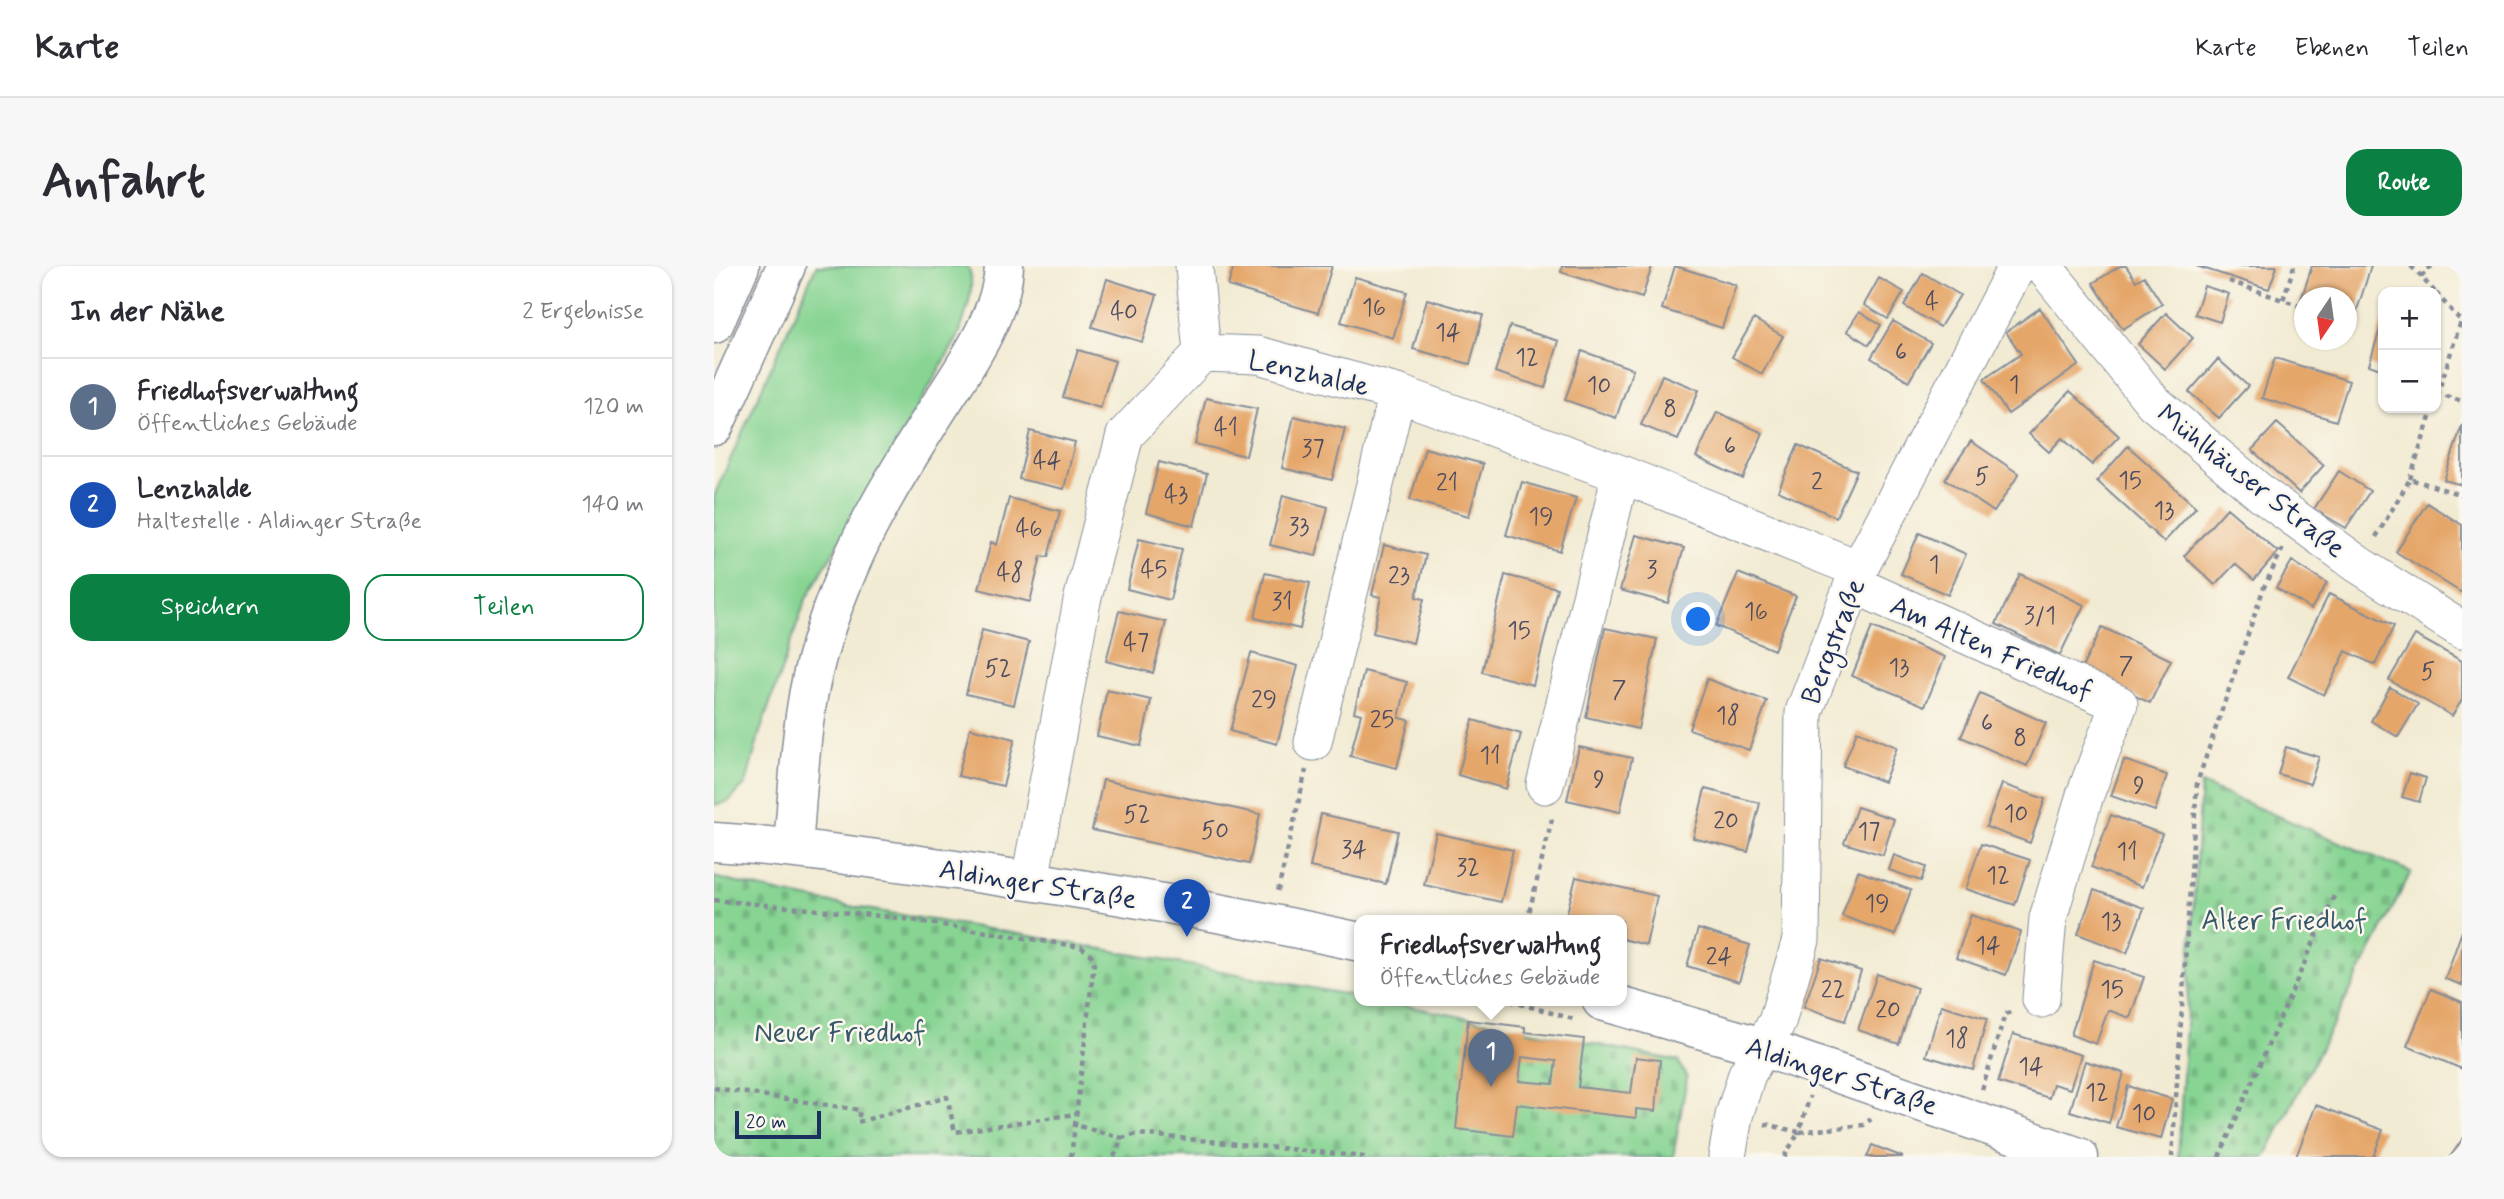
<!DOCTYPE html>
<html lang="de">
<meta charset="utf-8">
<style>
body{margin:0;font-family:Mynerve,sans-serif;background:#f7f7f7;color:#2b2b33}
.controls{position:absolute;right:21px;top:21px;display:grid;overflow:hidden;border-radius:14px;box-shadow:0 2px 5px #0004}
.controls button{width:63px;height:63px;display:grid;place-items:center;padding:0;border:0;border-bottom:2px solid #e1e1e2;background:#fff;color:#2b2b33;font:35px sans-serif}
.compass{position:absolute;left:1580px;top:21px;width:63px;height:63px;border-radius:50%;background:#fff;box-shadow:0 2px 5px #0004;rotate:193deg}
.scale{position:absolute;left:21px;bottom:18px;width:86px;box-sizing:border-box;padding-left:7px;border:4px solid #1b2f5e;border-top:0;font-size:19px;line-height:24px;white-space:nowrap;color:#1b2f5e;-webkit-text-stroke:5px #fbf7ec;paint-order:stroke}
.you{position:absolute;left:985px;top:354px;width:24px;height:24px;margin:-18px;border:5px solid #fff;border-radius:50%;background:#1a73e8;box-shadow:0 0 0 10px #1a73e833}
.badge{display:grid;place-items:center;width:46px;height:46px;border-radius:50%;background:#0b8043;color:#fff;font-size:23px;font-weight:700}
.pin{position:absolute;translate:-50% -58px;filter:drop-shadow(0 2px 4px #0008)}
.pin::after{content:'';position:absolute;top:37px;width:24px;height:21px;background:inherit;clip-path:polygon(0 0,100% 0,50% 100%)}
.popup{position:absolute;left:640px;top:649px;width:273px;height:91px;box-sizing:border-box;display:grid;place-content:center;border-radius:14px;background:#fff;filter:drop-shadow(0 2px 5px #0005);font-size:23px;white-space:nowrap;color:#7c7c81}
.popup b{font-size:26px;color:#2b2b33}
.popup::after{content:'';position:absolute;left:50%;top:100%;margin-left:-14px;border:14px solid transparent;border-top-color:#fff}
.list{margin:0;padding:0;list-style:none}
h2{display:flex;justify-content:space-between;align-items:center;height:91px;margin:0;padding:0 28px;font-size:30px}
h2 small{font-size:23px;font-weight:400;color:#7c7c81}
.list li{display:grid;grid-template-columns:46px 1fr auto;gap:21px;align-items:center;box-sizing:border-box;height:98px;padding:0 28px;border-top:2px solid #e1e1e2}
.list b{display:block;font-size:26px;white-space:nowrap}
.list p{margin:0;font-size:23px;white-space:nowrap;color:#7c7c81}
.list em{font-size:23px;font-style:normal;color:#7c7c81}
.actions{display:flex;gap:14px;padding:21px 28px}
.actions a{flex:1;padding:16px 0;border:2px solid #0b8043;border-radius:21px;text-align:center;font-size:24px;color:#0b8043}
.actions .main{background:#0b8043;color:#fff}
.map{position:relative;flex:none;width:1748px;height:891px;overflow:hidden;border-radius:21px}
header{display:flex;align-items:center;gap:42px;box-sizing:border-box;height:98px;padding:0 35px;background:#fff;border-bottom:2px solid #e1e1e2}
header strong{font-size:33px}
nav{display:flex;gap:38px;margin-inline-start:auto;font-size:24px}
.intro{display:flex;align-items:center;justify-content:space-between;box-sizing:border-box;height:168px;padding:0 42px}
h1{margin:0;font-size:49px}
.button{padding:18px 32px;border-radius:21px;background:#0b8043;color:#fff;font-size:24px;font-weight:700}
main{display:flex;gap:42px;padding:0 42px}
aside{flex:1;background:#fff;border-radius:21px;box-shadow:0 2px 5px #0004}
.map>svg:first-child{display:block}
</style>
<header>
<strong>Karte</strong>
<nav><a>Karte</a><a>Ebenen</a><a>Teilen</a></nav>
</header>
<div class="intro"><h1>Anfahrt</h1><a class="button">Route</a></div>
<main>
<aside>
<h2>In der Nähe<small>2 Ergebnisse</small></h2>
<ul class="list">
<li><span class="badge" style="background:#5c6f8a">1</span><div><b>Friedhofsverwaltung</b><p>Öffentliches Gebäude</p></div><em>120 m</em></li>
<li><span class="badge" style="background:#1a4fb4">2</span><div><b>Lenzhalde</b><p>Haltestelle · Aldinger Straße</p></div><em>140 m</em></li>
</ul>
<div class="actions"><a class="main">Speichern</a><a>Teilen</a></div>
</aside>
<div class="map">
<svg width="1748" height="891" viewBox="0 0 1748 891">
<defs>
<pattern id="cemetery-stones" width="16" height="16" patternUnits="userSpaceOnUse" patternTransform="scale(1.75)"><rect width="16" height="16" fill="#87d493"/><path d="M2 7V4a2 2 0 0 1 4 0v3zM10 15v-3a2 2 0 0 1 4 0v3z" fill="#74b681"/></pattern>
</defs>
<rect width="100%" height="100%" fill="#fbf7ec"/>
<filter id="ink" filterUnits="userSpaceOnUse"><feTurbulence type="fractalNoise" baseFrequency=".0143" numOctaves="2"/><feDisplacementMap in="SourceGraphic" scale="14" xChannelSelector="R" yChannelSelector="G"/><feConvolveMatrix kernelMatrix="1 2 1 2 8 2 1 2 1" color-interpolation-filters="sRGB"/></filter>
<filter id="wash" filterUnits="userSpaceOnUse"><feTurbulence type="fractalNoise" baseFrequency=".00686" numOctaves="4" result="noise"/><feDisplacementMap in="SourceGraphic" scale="28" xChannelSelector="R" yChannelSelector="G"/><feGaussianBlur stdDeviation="1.57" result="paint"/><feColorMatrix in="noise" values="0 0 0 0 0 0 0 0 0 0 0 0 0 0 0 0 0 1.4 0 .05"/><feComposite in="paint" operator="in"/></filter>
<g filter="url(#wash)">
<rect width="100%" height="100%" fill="#f2ebd3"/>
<!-- green -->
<path fill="#87d493" stroke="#518278" stroke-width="2" d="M102,0H254C263,22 251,49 244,71L92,333L45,469L32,518L14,536L0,539V230Z"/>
<!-- cemetery -->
<path fill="url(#cemetery-stones)" stroke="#518278" stroke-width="2" d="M1487,518L1697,606L1551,891H1464Z
M0,611C94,636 190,649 286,665C406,685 526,709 646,731V735H667L729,747L964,795L973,812L959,891H0Z"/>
<g id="blocks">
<!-- building -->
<path fill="#e5a669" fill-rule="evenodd" d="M520,0H618L604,47L514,20Z
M848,0H938L928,32L847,6Z
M961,0L1022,19L1008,62L948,43Z
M1406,0H1412L1422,15L1430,10L1448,38L1409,63L1379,17Z
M1482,0H1563L1555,23Z
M1598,0H1657L1640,54L1632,51V32H1590V38L1586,37Z
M1209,7L1246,29L1226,61L1190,40Z
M641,11L693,26L679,72L627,56Z
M1165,12L1190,26L1174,53L1150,39Z
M393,13L443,29L428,76L378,61Z
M1490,20L1515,28L1506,56L1481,48Z
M713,33L769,49L756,98L699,83Z
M1326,42L1365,99L1294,148L1270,113L1307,88L1292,66Z
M1145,46L1167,59L1155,79L1133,65Z
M1452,47L1479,72L1451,103L1424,78Z
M1040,53L1069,70L1048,108L1018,91Z
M1669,53V104L1655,99Z
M1179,55L1217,77L1195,115L1157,92Z
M796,60L845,75L831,122L781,106Z
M364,84L401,95L386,142L349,131Z
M868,85L919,103L902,152L851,134Z
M1561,92L1635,115L1622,155L1548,132Z
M1504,93L1534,120L1505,152L1475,126Z
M948,109L985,124L964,174L927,159Z
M1356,125L1405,170L1378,199L1348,172L1335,186L1315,168Z
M492,132L543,143L532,190L481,178Z
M1003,146L1049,167L1029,213L982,191Z
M580,150L631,163L618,214L568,202Z
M1563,157L1610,199L1585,227L1538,184Z
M1748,159V219L1730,214Z
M316,165L361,176L350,223L305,213Z
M1257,175L1305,208L1280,246L1231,213Z
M1084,179L1143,205L1122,251L1064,225Z
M1414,180L1482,241L1450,276L1383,215Z
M711,182L769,198L755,250L696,234Z
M445,196L493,208L480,260L432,247Z
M1625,205L1656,225L1632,262L1600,243Z
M808,216L862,232L846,285L792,269Z
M569,229L614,241L602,290L556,279Z
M295,232L346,245L334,291L327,290L316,336L265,323L277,276L283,279Z
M1713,237L1748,259V327L1682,286Z
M1513,242L1564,286L1540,314L1521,298L1501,319L1470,290Z
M1205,267L1252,288L1234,329L1187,308Z
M922,269L970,282L954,337L906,324Z
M425,273L468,283L456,334L413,323Z
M670,279L712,289L702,331L710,333L699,377L659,367L667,331L658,329Z
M1578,295L1613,317L1597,343L1562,322Z
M551,307L596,317L586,363L541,352Z
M1024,307L1082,330L1060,384L1002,360Z
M1306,308L1370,339L1346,389L1282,358Z
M791,309L843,322L819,419L768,406Z
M1615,328L1680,360L1661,399L1632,385L1610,429L1574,411Z
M405,345L452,356L439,407L392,395Z
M1158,361L1231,391L1211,440L1138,410Z
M1388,361L1457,394L1436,437L1367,404Z
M891,362L943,373L924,463L872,451Z
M268,364L315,376L300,439L252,428Z
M1701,369L1748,395V434L1738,450L1675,414Z
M537,387L584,400L563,478L516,465Z
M650,405L693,416L685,452L695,454L683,502L636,490L647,448L640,446Z
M993,413L1053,435L1035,484L975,463Z
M1676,421L1704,438L1684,471L1657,455Z
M393,424L437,434L427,480L383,470Z
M1266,427L1332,457L1313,500L1247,471Z
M759,454L807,468L792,523L744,509Z
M256,462L301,473L289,520L244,510Z
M1143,465L1183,481L1170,516L1129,500Z
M865,481L918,492L906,546L853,534Z
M1572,481L1605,491L1596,518L1564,508Z
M1410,494L1453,509L1441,545L1397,530Z
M1696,507L1712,512L1705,536L1688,531Z
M389,514L546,548L535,598L378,564Z
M1288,518L1331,533L1316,577L1272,561Z
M991,523L1046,537L1034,586L979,572Z
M1143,541L1180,553L1169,589L1130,577Z
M607,548L684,565L672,618L596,601Z
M1397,549L1448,568L1428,621L1377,601Z
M722,567L799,584L787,636L710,619Z
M1267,578L1316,594L1301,639L1252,623Z
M1180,589L1212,601L1207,615L1175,604Z
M1144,605L1197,624L1181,669L1128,650Z
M862,611L943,630L932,679L908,673V655H851Z
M1380,624L1430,642L1413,687L1364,668Z
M1257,649L1307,666L1292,709L1242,692Z
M984,663L1036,679L1025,716L973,700Z
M1748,665V719L1731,713Z
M1107,692L1147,705L1131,755L1090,741Z
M1380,694L1430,711L1416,752L1394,744L1382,778L1357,769Z
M1163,708L1203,722L1185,778L1144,764Z
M1717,723L1748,736V803L1693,780Z
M1227,739L1273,753L1259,804L1212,790Z
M754,754L811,761V766L870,773L864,821L917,827L922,791L946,794L942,845L922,843V852L803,838L799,870L742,863ZM808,791L842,795L839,818L805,815Z
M1299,768L1367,789L1356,823L1339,818L1335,832L1284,816Z
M1371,795L1410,807L1395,857L1356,845Z
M1414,820L1458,833L1447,873L1402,861Z
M1602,839L1669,864L1659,891H1582Z
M1748,874V891H1736Z
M1158,879L1189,891H1153Z"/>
</g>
</g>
<g filter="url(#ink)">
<use href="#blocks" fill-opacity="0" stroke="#868d98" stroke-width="2"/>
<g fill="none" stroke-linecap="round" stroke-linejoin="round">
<!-- minor casing -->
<g stroke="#868d98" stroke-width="39">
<path id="minor" d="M480,0L488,87
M1329,0L1439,136L1549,229L1645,299L1748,364
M1139,318L1405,438L1371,529L1334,652L1327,733
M599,476L683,127
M831,519L907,208
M316,614L368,335L411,169L488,87L544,89L683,127L907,208L1145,303
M1013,891L1020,850L1033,808L1063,756L1087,674L1090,446L1145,303L1303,0"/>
</g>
<!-- major casing -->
<g stroke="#868d98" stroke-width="41">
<path id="major" d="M0,576C83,581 165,593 248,605C381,624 514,647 646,676
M888,735L1048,781L1365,891"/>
</g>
<!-- highway casing -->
<g stroke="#868d98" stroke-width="41">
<path id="highway" d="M0,58L26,0
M0,160L72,0
M79,581C83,535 85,489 92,443C99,395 116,345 135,301C157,249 188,200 218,152C245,109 288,52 290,0"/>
</g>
<!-- path -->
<path stroke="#868d98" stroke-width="4.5" stroke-dasharray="5 5" stroke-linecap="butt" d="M1580,0L1569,34L1590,41
M1697,0L1721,26
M1741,0L1748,7
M1707,11L1718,0
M1515,15L1569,34
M1722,27L1747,55L1722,133
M1722,127L1748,135
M1696,213L1719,142
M1662,271L1696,213L1748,229
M564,625L592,504
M0,634L178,651L367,681L377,689L380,697L361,859L408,872
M813,655L839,549
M796,735L859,753
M0,822L146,844L144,856L233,831L241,866L361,848
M1268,824L1291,748L1297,746
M1051,858L1085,866L1096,830
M357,891L361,859
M400,891L408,872L424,868L652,891
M1070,891L1085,866L1150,859L1157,853
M1458,891L1483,517L1550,321L1569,282
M1505,891L1620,630"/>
<!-- minor -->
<use href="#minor" stroke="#fff" stroke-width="37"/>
<!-- major -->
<use href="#major" stroke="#fff" stroke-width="38"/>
<!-- highway -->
<use href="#highway" stroke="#fff" stroke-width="38"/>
</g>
</g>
<g text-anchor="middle" stroke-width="5" stroke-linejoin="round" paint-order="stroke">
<!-- number labels -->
<g font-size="24" fill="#4e4d61">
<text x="1218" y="43">4</text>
<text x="660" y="49">16</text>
<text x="410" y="53">40</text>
<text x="734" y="74">14</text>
<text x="1187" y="93">6</text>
<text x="813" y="99">12</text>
<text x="1300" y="126">1</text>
<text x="885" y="127">10</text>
<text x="956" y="150">8</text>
<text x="512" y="169">41</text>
<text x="1016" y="187">6</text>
<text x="599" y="190">37</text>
<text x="333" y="202">44</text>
<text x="1268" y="218">5</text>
<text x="1416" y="222">15</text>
<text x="1103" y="223">2</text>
<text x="733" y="224">21</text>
<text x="462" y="236">43</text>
<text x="1450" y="252">13</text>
<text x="827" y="258">19</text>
<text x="585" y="268">33</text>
<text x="315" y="270">46</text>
<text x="1220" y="306">1</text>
<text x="440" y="311">45</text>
<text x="938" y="311">3</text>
<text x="296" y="314">48</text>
<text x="685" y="317">23</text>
<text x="568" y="343">31</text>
<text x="1042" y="353">16</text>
<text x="1326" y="357">3/1</text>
<text x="805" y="372">15</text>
<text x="422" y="384">47</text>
<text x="1412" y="407">7</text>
<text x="1185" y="409">13</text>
<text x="284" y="410">52</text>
<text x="1714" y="413">5</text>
<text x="905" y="431">7</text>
<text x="550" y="441">29</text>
<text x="1014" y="457">18</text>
<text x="668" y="461">25</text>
<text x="1273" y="464">6</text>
<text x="1306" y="479">8</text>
<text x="776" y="497">11</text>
<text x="885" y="521">9</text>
<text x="1425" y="527">9</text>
<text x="1302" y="555">10</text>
<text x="423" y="556">52</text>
<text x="1012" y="562">20</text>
<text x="501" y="572">50</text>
<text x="1155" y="573">17</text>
<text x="640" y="591">34</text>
<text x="1413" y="593">11</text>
<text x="754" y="609">32</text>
<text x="1284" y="617">12</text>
<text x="1163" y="645">19</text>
<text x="1397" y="663">13</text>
<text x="1274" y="687">14</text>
<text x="1005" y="698">24</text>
<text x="1119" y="731">22</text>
<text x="1398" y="731">15</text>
<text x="1174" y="751">20</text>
<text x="1243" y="780">18</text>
<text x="1317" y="808">14</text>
<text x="1383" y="834">12</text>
<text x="1430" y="855">10</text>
</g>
<!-- street labels -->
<g font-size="28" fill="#1b2f5e" stroke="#fbf7ec">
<text transform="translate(595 106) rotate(13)" y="10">Lenzhalde</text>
<text transform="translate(1538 214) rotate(38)" y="10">Mühlhäuser Straße</text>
<text transform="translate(1118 375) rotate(-69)" y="10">Bergstraße</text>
<text transform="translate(1278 381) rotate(24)" y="10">Am Alten Friedhof</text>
<text transform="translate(324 617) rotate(9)" y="10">Aldinger Straße</text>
<text transform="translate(1128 809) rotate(18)" y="10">Aldinger Straße</text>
</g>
<!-- park labels -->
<g font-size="28" fill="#36586b" stroke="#fbf7ec">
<text x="1570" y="663">Alter Friedhof</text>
<text x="126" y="775">Neuer Friedhof</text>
</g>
</g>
</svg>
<div class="controls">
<button>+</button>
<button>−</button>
</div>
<svg class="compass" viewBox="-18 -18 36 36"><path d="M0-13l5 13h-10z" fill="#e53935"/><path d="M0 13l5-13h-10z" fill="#7c7c81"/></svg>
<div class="scale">20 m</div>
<div class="you"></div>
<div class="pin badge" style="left:777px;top:821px;background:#5c6f8a">1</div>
<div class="popup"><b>Friedhofsverwaltung</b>Öffentliches Gebäude</div>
<div class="pin badge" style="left:473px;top:671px;background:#1a4fb4">2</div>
</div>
</main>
